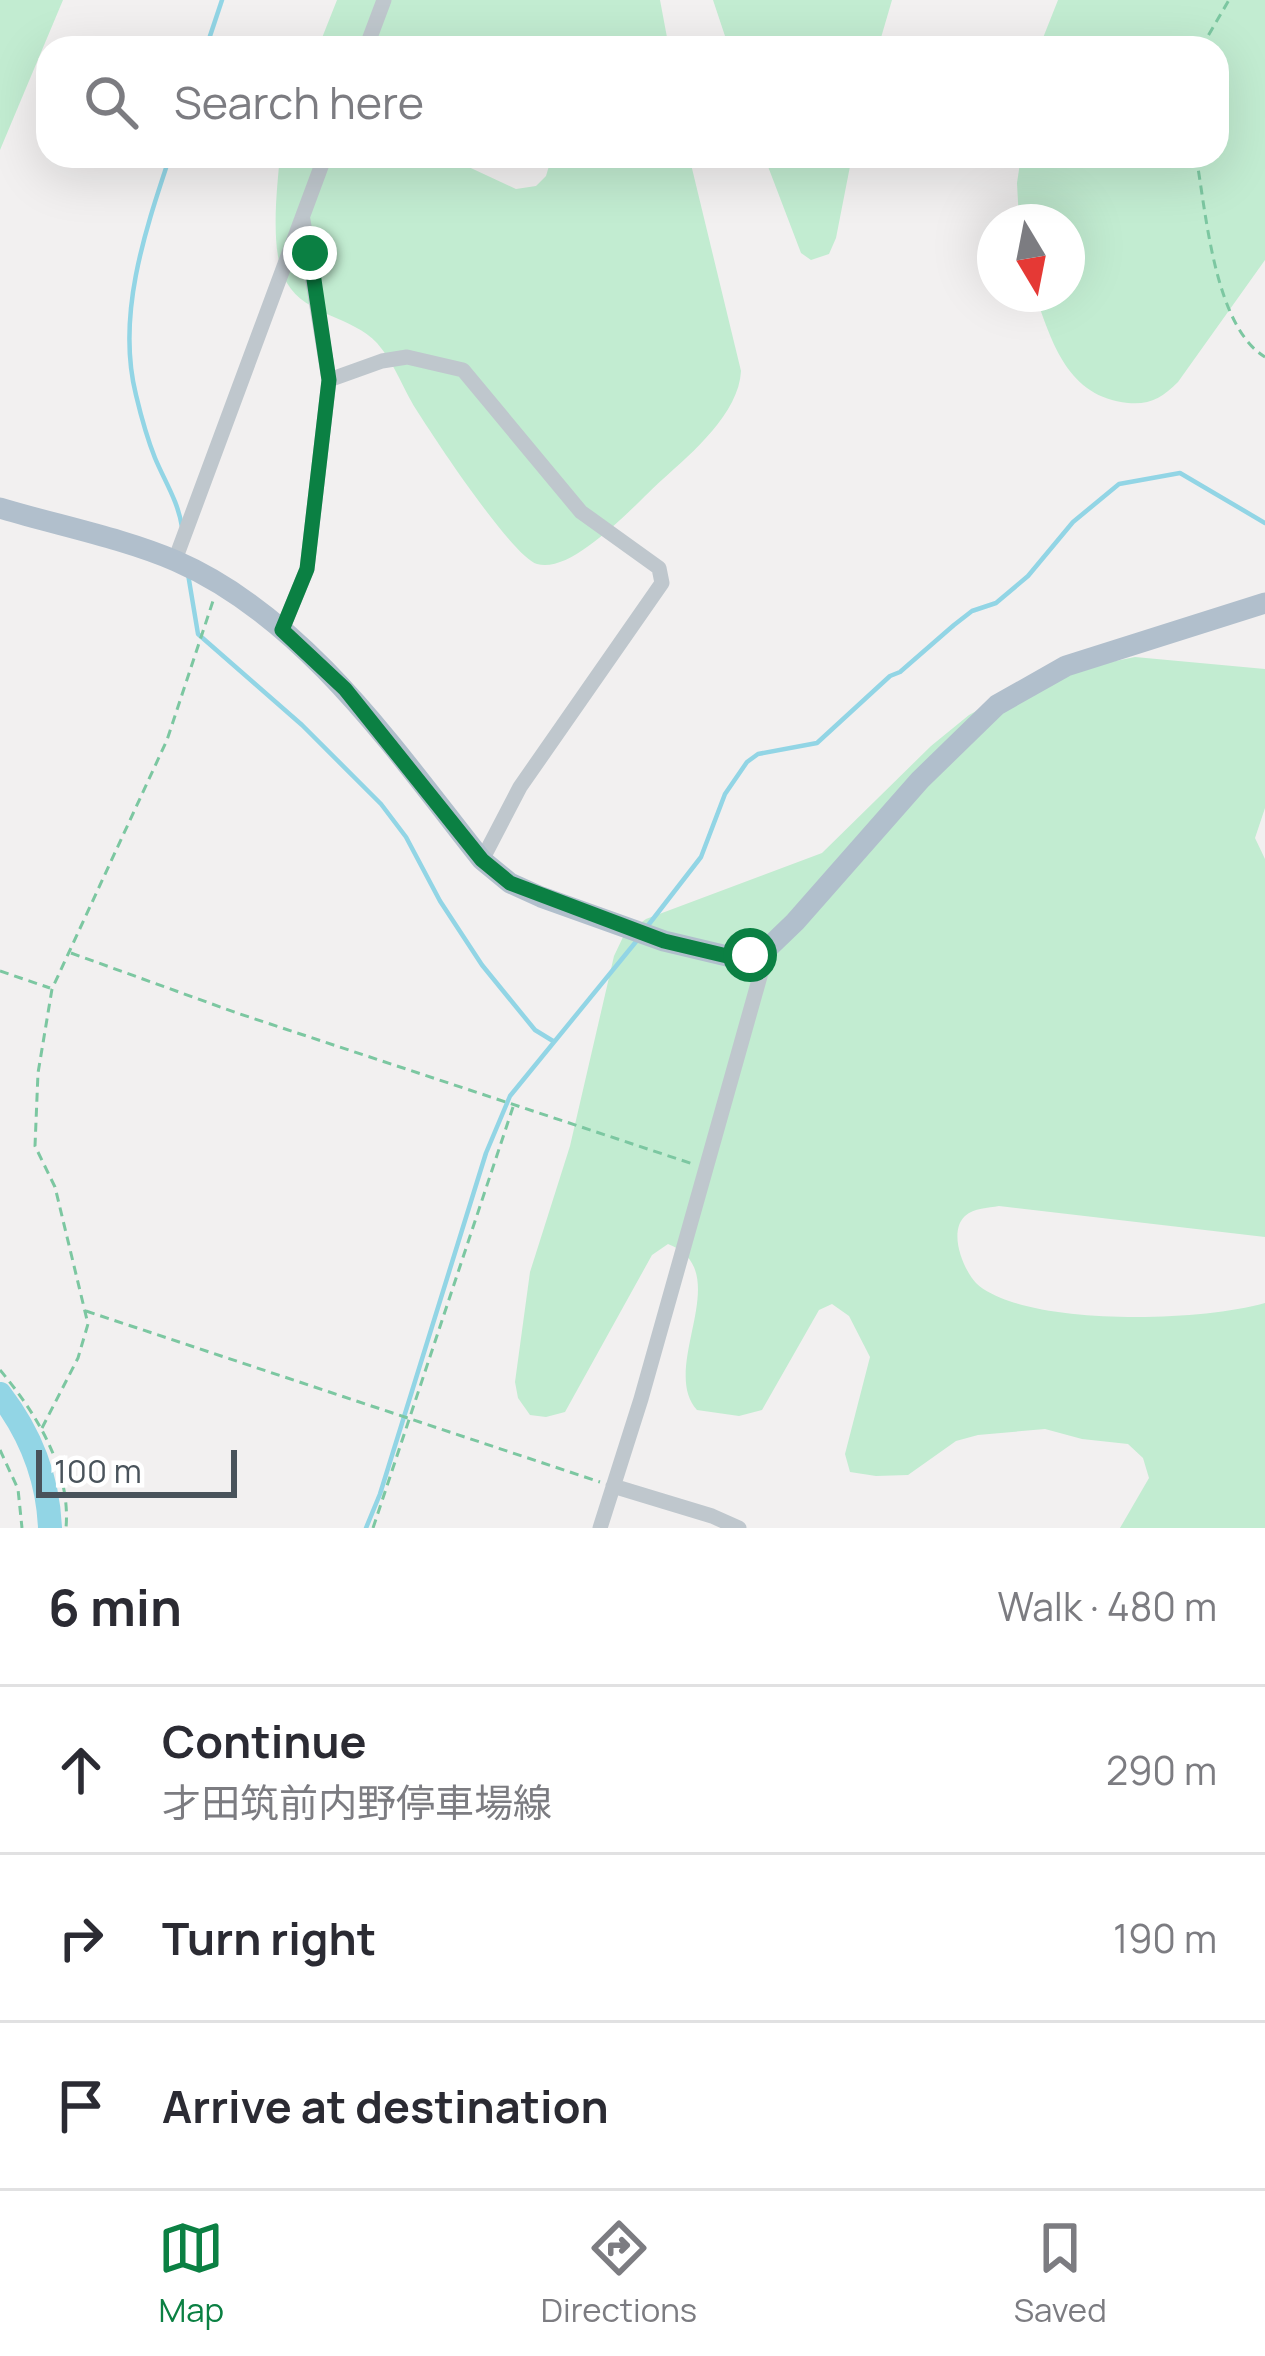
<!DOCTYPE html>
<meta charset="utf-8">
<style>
body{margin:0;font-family:Manrope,"Noto Sans JP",sans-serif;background:#f7f7f7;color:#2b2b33}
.compass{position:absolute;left:977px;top:204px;width:108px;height:108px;border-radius:50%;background:#fff;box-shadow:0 12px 48px #0002;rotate:170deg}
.scale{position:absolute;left:36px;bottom:30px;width:201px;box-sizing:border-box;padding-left:12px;border:6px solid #49535b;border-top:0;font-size:33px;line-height:42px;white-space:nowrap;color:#49535b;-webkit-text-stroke:9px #fff;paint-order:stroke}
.stop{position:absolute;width:36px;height:36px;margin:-27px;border:9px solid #0b8043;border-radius:50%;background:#fff}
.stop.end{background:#0b8043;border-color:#fff;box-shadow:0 3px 12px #0008}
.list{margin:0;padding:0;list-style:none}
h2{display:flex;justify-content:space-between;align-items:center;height:156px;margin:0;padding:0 48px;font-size:51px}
h2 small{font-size:39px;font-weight:400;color:#7c7c81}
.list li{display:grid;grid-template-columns:78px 1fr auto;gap:36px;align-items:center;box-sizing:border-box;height:168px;padding:0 48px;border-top:3px solid #e1e1e2}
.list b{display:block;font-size:45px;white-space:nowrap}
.list p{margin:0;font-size:39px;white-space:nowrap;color:#7c7c81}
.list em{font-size:39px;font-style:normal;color:#7c7c81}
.icon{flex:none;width:66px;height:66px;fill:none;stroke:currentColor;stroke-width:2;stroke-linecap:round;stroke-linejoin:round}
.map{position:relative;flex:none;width:1265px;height:1528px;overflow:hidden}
.search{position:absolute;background:#fff;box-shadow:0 12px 48px #0002;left:36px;right:36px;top:36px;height:132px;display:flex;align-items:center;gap:30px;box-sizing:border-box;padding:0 42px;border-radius:36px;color:#7c7c81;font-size:45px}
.sheet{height:660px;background:#fff}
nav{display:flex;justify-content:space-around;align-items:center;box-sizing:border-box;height:168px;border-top:3px solid #e1e1e2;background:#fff;font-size:33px;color:#7c7c81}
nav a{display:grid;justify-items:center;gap:6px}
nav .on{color:#0b8043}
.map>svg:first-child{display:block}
</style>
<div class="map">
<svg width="1265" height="1528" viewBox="0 0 1265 1528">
<rect width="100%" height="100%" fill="#f2f0f0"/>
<!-- green -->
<path fill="#c2ecd1" d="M0,0H63L0,150Z
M337,0H660L669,48H318Z
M713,0H892L878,48H729Z
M1058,0H1265V260L1178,382C1162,398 1150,405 1128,403C1068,397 1052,343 1035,294H1067V222H1019L1017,183L1021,156H1217V48H1039Z
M280,156H445L516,189L536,186L546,176L552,156H689L741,371C739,413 692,453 663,479C637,502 573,575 537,564C512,556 437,442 419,414C404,392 395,363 377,343C352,316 306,316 287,283C269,254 277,189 280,156Z
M764,156H852L836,238L829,254L811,260L801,253Z
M1135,657L1265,669V808L1255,838L1265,859V1237L999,1206C988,1208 974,1208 965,1216C948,1232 963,1269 976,1283C984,1291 998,1297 1009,1301C1073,1323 1199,1321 1265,1303V1528H1120L1149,1478L1143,1458L1128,1444L1082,1439L1045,1429L978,1435L956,1441L908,1475L876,1476L850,1472L845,1454L870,1357L849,1316L832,1304L819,1310L762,1410L739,1416L697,1410C658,1367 738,1271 668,1244L652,1255L565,1412L546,1417L530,1415L518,1398L515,1382L530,1272L570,1146L614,956L624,935L646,919L822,853L931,746L969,715L1005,695L1081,668Z"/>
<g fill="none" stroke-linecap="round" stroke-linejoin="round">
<!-- stream -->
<path stroke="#92d5e5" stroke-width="4.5" d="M206,48L222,0
M170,156C145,231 116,316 136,395C141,416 147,438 155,458C165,482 178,501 182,527
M188,574L198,634L302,725L381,804L406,837L440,901L482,965L535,1030L553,1041
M646,928L701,857L725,794L747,762L758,754L817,743L890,676L900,672L954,625L972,611L996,603L1028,576L1073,522L1119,484L1180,473L1265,523
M366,1528L380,1494L486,1153L510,1096L639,938"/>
<!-- river -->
<path stroke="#92d5e5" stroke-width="24" d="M0,1394C30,1433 48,1479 50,1528"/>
<!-- path -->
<path stroke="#7cc7a1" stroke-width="3" stroke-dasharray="9 6" stroke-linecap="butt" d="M1201,48L1229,0
M1196,156C1206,211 1214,326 1265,357
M71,953L237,1013L693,1164
M0,971L50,988
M86,1311L600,1482
M0,1370C36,1413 71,1469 66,1528
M42,1428L78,1358L88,1324L55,1187L35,1146L38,1073L52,989L167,740L213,601
M0,1450L18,1489L22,1528
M373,1528L513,1107"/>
<!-- minor -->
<path stroke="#bfc7cd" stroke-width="15" d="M366,48L384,0
M329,380L382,361L407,357L463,370L581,512L659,568L662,583L520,787L482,860
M175,560L325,156
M282,630L307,569L329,380L303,220
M613,1486L712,1516L739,1528
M600,1528L641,1399L768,948"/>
<!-- major -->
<path stroke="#b1bfcc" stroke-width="21" d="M0,508C56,525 123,538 176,561C305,617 397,753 482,860L510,883L541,897L664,941L727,956L750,955L768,948L795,922L920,780L997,705L1066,666L1265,603"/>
</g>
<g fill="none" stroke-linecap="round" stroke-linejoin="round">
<!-- route -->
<path stroke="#0b8043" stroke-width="15" d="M310,253L329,380L307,569L282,630L345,689L482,860L510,883L664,941L727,956L750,955"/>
</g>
</svg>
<svg class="compass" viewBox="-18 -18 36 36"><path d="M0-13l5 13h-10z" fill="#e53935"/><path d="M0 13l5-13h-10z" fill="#7c7c81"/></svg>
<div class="scale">100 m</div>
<div class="stop" style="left:750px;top:955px"></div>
<div class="stop end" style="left:310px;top:253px"></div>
<div class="search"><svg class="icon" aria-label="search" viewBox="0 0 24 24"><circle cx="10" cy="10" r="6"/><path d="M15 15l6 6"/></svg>Search here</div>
</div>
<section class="sheet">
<h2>6 min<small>Walk · 480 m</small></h2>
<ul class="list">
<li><svg class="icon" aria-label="ahead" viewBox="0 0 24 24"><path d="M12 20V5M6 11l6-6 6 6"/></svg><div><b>Continue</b><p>才田筑前内野停車場線</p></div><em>290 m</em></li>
<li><svg class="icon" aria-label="right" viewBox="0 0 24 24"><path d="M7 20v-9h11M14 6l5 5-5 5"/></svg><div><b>Turn right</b></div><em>190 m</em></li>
<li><svg class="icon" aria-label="arrive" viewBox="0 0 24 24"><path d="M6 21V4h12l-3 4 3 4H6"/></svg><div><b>Arrive at destination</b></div></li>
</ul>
</section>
<nav>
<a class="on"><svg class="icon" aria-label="map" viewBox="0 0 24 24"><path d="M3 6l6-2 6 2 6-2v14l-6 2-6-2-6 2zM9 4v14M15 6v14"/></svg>Map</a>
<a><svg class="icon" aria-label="directions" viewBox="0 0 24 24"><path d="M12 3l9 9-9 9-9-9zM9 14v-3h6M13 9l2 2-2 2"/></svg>Directions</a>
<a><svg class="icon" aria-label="saved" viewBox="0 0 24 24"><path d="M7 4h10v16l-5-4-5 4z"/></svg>Saved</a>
</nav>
